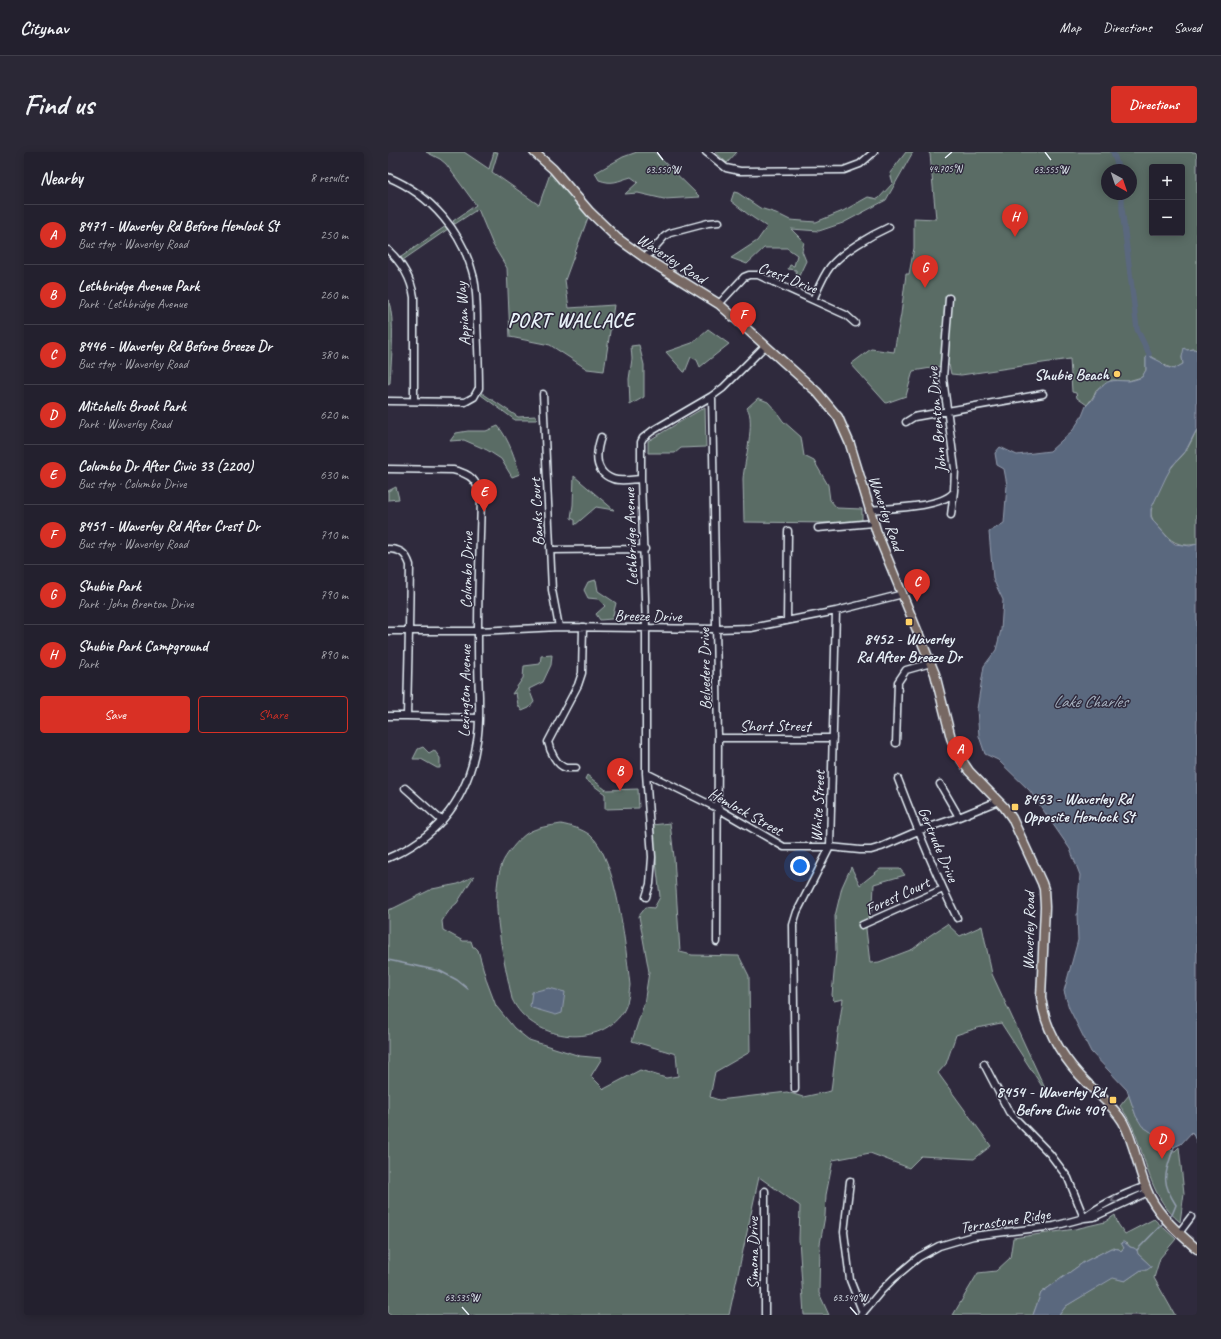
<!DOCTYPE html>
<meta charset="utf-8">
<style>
body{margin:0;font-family:Caveat,sans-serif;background:#2b2836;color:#f1f3f6}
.controls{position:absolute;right:12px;top:12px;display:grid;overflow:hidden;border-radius:4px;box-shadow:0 2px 10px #0003}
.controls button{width:36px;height:36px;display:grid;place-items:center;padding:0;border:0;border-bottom:1px solid #403e4a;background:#23202e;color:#f1f3f6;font:20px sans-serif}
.compass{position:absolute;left:713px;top:12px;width:36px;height:36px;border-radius:50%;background:#23202e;box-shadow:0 2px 10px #0003;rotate:140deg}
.you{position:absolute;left:412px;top:714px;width:14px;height:14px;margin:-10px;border:3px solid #fff;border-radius:50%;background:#1a73e8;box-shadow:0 0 0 6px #1a73e833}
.badge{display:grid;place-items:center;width:26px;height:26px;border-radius:50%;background:#d93025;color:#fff;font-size:13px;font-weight:700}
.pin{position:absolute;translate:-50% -33px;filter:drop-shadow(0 1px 2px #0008)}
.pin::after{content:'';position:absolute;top:21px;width:14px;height:12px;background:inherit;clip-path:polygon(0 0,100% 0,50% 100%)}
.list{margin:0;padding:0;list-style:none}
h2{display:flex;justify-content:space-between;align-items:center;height:52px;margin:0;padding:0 16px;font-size:17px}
h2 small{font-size:13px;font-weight:400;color:#a3a3aa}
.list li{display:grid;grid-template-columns:26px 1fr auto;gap:12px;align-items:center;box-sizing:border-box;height:60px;padding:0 16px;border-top:1px solid #403e4a}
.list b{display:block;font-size:15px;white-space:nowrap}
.list p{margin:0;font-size:13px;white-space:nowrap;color:#a3a3aa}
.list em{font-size:13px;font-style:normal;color:#a3a3aa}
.actions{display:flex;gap:8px;padding:12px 16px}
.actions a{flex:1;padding:9px 0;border:1px solid #d93025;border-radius:4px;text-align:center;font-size:14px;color:#d93025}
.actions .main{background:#d93025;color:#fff}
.map{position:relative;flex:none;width:809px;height:1163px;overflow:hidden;border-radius:4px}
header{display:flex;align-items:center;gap:24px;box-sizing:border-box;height:56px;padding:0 20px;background:#23202e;border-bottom:1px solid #403e4a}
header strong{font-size:19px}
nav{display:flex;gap:22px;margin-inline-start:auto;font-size:14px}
.intro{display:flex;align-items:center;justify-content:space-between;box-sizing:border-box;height:96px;padding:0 24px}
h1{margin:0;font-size:28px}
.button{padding:10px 18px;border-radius:4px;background:#d93025;color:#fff;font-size:14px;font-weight:700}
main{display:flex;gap:24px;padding:0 24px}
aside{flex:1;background:#23202e;border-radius:4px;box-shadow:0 2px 10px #0003}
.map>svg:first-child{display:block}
</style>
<header>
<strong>Citynav</strong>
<nav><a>Map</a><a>Directions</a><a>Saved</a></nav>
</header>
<div class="intro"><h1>Find us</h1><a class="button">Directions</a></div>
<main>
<aside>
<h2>Nearby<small>8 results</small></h2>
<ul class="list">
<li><span class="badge">A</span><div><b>8471 - Waverley Rd Before Hemlock St</b><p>Bus stop · Waverley Road</p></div><em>250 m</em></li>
<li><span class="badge">B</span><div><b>Lethbridge Avenue Park</b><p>Park · Lethbridge Avenue</p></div><em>260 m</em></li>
<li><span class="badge">C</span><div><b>8446 - Waverley Rd Before Breeze Dr</b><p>Bus stop · Waverley Road</p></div><em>380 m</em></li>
<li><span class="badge">D</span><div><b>Mitchells Brook Park</b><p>Park · Waverley Road</p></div><em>620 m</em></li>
<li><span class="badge">E</span><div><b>Columbo Dr After Civic 33 (2200)</b><p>Bus stop · Columbo Drive</p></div><em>630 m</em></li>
<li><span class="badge">F</span><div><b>8451 - Waverley Rd After Crest Dr</b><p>Bus stop · Waverley Road</p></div><em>710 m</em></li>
<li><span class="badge">G</span><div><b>Shubie Park</b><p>Park · John Brenton Drive</p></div><em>790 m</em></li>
<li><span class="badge">H</span><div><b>Shubie Park Campground</b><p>Park</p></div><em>890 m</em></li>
</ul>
<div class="actions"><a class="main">Save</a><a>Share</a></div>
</aside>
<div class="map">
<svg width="809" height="1163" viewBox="0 0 809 1163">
<rect width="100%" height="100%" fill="#2f2a3d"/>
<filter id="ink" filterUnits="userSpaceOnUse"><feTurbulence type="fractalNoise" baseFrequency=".025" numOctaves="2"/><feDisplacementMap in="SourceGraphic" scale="8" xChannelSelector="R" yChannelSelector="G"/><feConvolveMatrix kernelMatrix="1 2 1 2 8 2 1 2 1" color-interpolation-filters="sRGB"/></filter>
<g filter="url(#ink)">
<!-- green -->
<path fill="#5a6c65" stroke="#a1aeae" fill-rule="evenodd" d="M38,0H76L101,17L106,0H110L104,20L151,53L163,19L201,63L177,128L181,156L226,153L216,219L199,217L162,193L122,185L119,116L105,93L90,57L67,72L65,69L88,53L58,12L52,7Z
M249,0H266L312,45L276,47L250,41L237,42L250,30L243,25C229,29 225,33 211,28L207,21L235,5Z
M327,0H349L339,11Z
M518,0H525L498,48L455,71L431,79L403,77L416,90L414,99L418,109L409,128L408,118L400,117L402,113L406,114L409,103L399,96H376L359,112L343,106L369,89L379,75L361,63L343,49L346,40L350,41L372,56L388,61L402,68L428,70L455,59L480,45L490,47L505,31L502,21Z
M540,0H809V199L806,197L799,198L794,205L795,212L786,217C777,215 772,209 763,205L762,203L758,206V218L754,225L740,229L724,228L708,238L705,245L699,253L689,246L688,241L684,240L682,207L573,223L563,222L561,213L525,219L518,244L498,251L463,212L483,197L506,200L513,162L518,122H521L526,96V66L548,67L542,2ZM764,15H794V81H764ZM719,18H743V42H719Z
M58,74L60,77L15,108L13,105Z
M0,147C8,168 3,208 2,231L0,232Z
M320,177L341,192L312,215L309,208L303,205L297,220H296L278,200L304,191Z
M251,193L256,213V245L242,253L241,227L244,207L243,194Z
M94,241L130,265L148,264L149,268H127L93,243Z
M370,246L380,250L388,259L395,269L413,285L416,304L426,309L440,333L442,348L449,356L474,357V369L443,371L356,370C356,356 355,341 355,327C356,311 368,268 359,256Z
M317,255L318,295L293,296L287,301H260V289Z
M110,274C122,289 126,305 132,322L124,325L113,307L99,298L76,288L62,289L68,281L80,279H98Z
M809,277V392C796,395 785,392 777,382C772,376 764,370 763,362C762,354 778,322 784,315C788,309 794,305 798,299C802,292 806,284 809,277Z
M186,324L226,358L208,355L187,373V368L183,366L185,353Z
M8,335L11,347L0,348V339Z
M208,428L210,439L228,451L224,467L212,468L208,462L217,454L210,447L200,446L196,438L200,430Z
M164,503L163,513L155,530L141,537L146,550L141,556L134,559L130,553L128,541L124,542L135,526L136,514L152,512L153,504Z
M35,595L41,601L46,598L52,606V616H49L33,607H25L30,597Z
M199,623L218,638L250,637L251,656L217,657V642L197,627Z
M282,671L286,705L292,800L304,803L351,804L361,824L362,900L327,920L322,945L331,948L399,940L415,945L443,939L450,881L455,847L446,849L444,843L448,800L447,764L454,735L463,715L472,733L492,717H512L517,723L486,732L485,754L478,777L482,811L491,810L525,797L541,784L559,772L572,784L594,774L604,822L661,945L613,871L589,876L568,883L558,912L550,921L603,994L586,1007L533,1004L521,1016L482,1001L445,1008L438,1043L437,1064L432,1092L431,1141L441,1163H416L411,1087L412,1054L371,1025L341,1163H0V758L6,756L44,737L70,732L86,724L69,751L63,756L54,769L55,778L75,789H83L85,795H87L90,798L99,830L108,854L126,876L141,888L192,904L214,906L203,924L216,937L252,918L278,926L290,924L288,902L244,889L256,852L261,820L251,764L258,755L266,756L272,745L264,673Z
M173,672C183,674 194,677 202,683C229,705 238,798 242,833C241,842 240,852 235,860C209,899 142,887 124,847C117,811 100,747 114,712C117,703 131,687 138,682C148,675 162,674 173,672Z
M741,943L748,964L756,975L766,982L771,983L783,998L787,999L791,995L796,1041L792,1070C763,1046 760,1014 747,981C743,971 738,962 732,954Z
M727,1063L730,1072L737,1082L766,1067L788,1087L772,1106L766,1126L787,1163H671L678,1154L725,1125L737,1129L753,1118H758L763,1114L750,1102L746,1096L742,1095L739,1091L733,1099L731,1097L723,1096L696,1110L653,1141L645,1163H565L590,1121L608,1119L622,1106L625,1086L687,1077L717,1070Z"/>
<!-- water -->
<path fill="#5a677e" stroke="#939eaf" d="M796,196L799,198L807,197L809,199V277L797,300L784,314L778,325L763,357V365L766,370L781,387L787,392L795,393L802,394L809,392V991L804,980L793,992L786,995L771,983L766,982L754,974L748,964L739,938L703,900L681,856L676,839L690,788L689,762L692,723L682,697L642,639L610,608L597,602L591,584L589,557L596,514L608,498L613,478L615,448L605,427L601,380L616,371L619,333L616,317L609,313L607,301L612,295L629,303L662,299L685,278L694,264L698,254L704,248L711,235H714C720,226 731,229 741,229C746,228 750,227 754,225L758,218V206L761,202L763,205L773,210L778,215L786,217L795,212L794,205Z
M161,836L177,840L174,861L168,863L144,856L142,854L144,840Z
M734,1090H736L742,1095L746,1096L749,1098L750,1102L763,1114V1115L759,1118H753L737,1129L725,1126L678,1154L671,1163H645L653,1141L696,1110L723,1096L731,1097L733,1099L736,1096L733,1091Z"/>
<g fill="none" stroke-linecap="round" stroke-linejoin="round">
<!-- stream -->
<path stroke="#939eaf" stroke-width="1.5" d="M0,808L52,819L69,828L80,837
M781,1065L784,1063L788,1053C772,1028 777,1022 786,995
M749,1098L777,1069"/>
<!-- canal -->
<path stroke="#5a677e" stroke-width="5.5" d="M725,0L731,18
M734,42V57L749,177L761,202"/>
<!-- minor casing -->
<g stroke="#e8f1f8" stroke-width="9">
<path id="minor" d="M318,0L338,16L352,19L456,18L472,12L486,0
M0,25C43,43 75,80 86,126C89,141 89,156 89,172C90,193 91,215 91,236L86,245L77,250L0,249
M0,98C14,111 23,125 26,145V249
M257,106L277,84L282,81L320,71L331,70
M561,146L555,226L567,317L566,339L563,363
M425,148C430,137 435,124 442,115C454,100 483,83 501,75
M331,152L356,125L361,123H370L458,163L467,171
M155,242L164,438L171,475
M324,244L330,586L329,790
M518,270L526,265L655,242
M213,285C208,300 205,320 225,327C233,330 245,327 253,327
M0,317L65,318C83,322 89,328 93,346C92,391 90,435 90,480C90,501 90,522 91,544C91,559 92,574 89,589C81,644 52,684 0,706
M481,358C501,356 551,356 565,341
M430,376L485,371
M0,397C12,397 18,401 22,413L21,478L19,564
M163,398L257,397
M399,469L400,379
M0,479H90L171,475L328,477L363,476L448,459L515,442
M0,564H19L91,566
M330,586H445
M508,591L510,530L518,518L543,511
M188,616C185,616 181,616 178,616C168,613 162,599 160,590L190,533L194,521L195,475
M258,621L329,656L396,695H442L472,698H483L493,695L530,679L571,665L610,649
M510,627C528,674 547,721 569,766
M552,632L571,665
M17,636L54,669
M258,745L262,732L264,705L258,621V476L253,327V290L255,286L264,279L324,244L335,236L377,194
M474,773L555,737
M596,912L621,960L662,1002L680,1026L696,1066
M407,937L405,773L409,760L442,695L448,459
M462,1029L456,1080L462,1128L475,1161
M696,1066C713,1052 736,1042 758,1034
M791,1081L803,1065
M377,1163V1039
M473,1163L493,1139L506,1126L531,1105L551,1094L585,1084L666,1074L696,1066L706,1065L760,1040"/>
</g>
<!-- major casing -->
<g stroke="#e8f1f8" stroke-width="11">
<path id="major" d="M146,0L165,17L202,60L229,86L257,106L331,152L429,240L450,265L462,292L489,381L547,522L563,586L569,601L581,619L616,655L624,666L654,731L656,737L657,755L653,845C657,880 676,908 700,932C712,944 726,955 735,970C748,994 750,1021 762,1045C773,1066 792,1082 809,1097"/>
</g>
<!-- minor -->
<use href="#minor" stroke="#2f2a3d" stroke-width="6"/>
<!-- major -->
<use href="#major" stroke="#776864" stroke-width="8"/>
</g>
<!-- one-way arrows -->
<defs><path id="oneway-chevron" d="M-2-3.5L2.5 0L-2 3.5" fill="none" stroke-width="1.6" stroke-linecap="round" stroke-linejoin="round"/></defs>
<use stroke="#70707e" href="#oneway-chevron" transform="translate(726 1048) rotate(153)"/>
</g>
<!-- ticks -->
<path fill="none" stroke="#e8f1f8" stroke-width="1.5" d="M269,0L275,8M657,0L663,8M557,6L564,0M74,1155L81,1163M462,1155L469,1163"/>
<!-- markers -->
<g fill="#ffd166" stroke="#2f2a3d" stroke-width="1.5">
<circle cx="729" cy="222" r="4"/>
<rect x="517" y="466" width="8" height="8" rx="2"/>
<rect x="623" y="651" width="8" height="8" rx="2"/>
<rect x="721" y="944" width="8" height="8" rx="2"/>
</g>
<g text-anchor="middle" stroke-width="3" stroke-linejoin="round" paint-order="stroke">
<!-- street labels -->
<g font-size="16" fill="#e8f1f8" stroke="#2f2a3d">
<text transform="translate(284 106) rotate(33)" y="6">Waverley Road</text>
<text transform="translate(400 125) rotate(21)" y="6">Crest Drive</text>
<text transform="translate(74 162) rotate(-94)" y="6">Appian Way</text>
<text transform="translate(548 268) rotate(-95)" y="6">John Brenton Drive</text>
<text transform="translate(148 360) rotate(-93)" y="6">Banks Court</text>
<text transform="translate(499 361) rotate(71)" y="6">Waverley Road</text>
<text transform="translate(242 385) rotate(-92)" y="6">Lethbridge Avenue</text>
<text transform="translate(78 418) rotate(-89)" y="6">Columbo Drive</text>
<text transform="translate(260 463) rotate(1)" y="6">Breeze Drive</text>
<text transform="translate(316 517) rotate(-91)" y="6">Belvedere Drive</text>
<text transform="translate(76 539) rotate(-89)" y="6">Lexington Avenue</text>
<text x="387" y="579">Short Street</text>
<text transform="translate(429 654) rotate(-87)" y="6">White Street</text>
<text transform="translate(358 659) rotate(29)" y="6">Hemlock Street</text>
<text transform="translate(551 692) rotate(67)" y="6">Gertrude Drive</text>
<text transform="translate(509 743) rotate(-25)" y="6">Forest Court</text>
<text transform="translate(640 779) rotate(-89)" y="6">Waverley Road</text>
<text transform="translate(617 1068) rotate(-9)" y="6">Terrastone Ridge</text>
<text transform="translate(364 1101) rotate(-90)" y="6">Simona Drive</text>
</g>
<!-- poi labels -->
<g font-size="16" font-weight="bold" fill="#e8f1f8" stroke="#2f2a3d" text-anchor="end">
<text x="721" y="228">Shubie Beach</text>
<text x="521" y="492" text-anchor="middle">8452 - Waverley<tspan x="521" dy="18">Rd After Breeze Dr</tspan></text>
<text x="635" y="652" text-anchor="start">8453 - Waverley Rd<tspan x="635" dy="18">Opposite Hemlock St</tspan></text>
<text x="717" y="945">8454 - Waverley Rd<tspan x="717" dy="18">Before Civic 409</tspan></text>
</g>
<!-- water labels -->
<g font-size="17" font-style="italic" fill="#a8b3c1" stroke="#2f2a3d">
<text x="702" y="555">Lake Charles</text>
</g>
<!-- district labels -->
<g font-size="20" font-weight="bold" letter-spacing="1" fill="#e8f1f8" stroke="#2f2a3d">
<text x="183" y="175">PORT WALLACE</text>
</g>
</g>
<g font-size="10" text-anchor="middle" fill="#e8f1f8" stroke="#2f2a3d" stroke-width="3" stroke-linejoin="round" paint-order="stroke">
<text x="557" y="20">44.705°N</text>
<text x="275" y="21">63.550°W</text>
<text x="663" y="21">63.555°W</text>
<text x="74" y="1149">63.535°W</text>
<text x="462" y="1149">63.540°W</text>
</g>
</svg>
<div class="controls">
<button>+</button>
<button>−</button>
</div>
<svg class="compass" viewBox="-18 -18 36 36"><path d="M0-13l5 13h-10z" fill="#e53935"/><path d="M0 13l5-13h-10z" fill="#a3a3aa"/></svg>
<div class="you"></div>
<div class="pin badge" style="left:572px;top:617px">A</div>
<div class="pin badge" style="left:232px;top:639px">B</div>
<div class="pin badge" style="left:529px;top:450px">C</div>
<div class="pin badge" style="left:774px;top:1007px">D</div>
<div class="pin badge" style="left:96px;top:360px">E</div>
<div class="pin badge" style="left:355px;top:183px">F</div>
<div class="pin badge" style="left:537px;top:136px">G</div>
<div class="pin badge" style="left:627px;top:85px">H</div>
</div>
</main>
